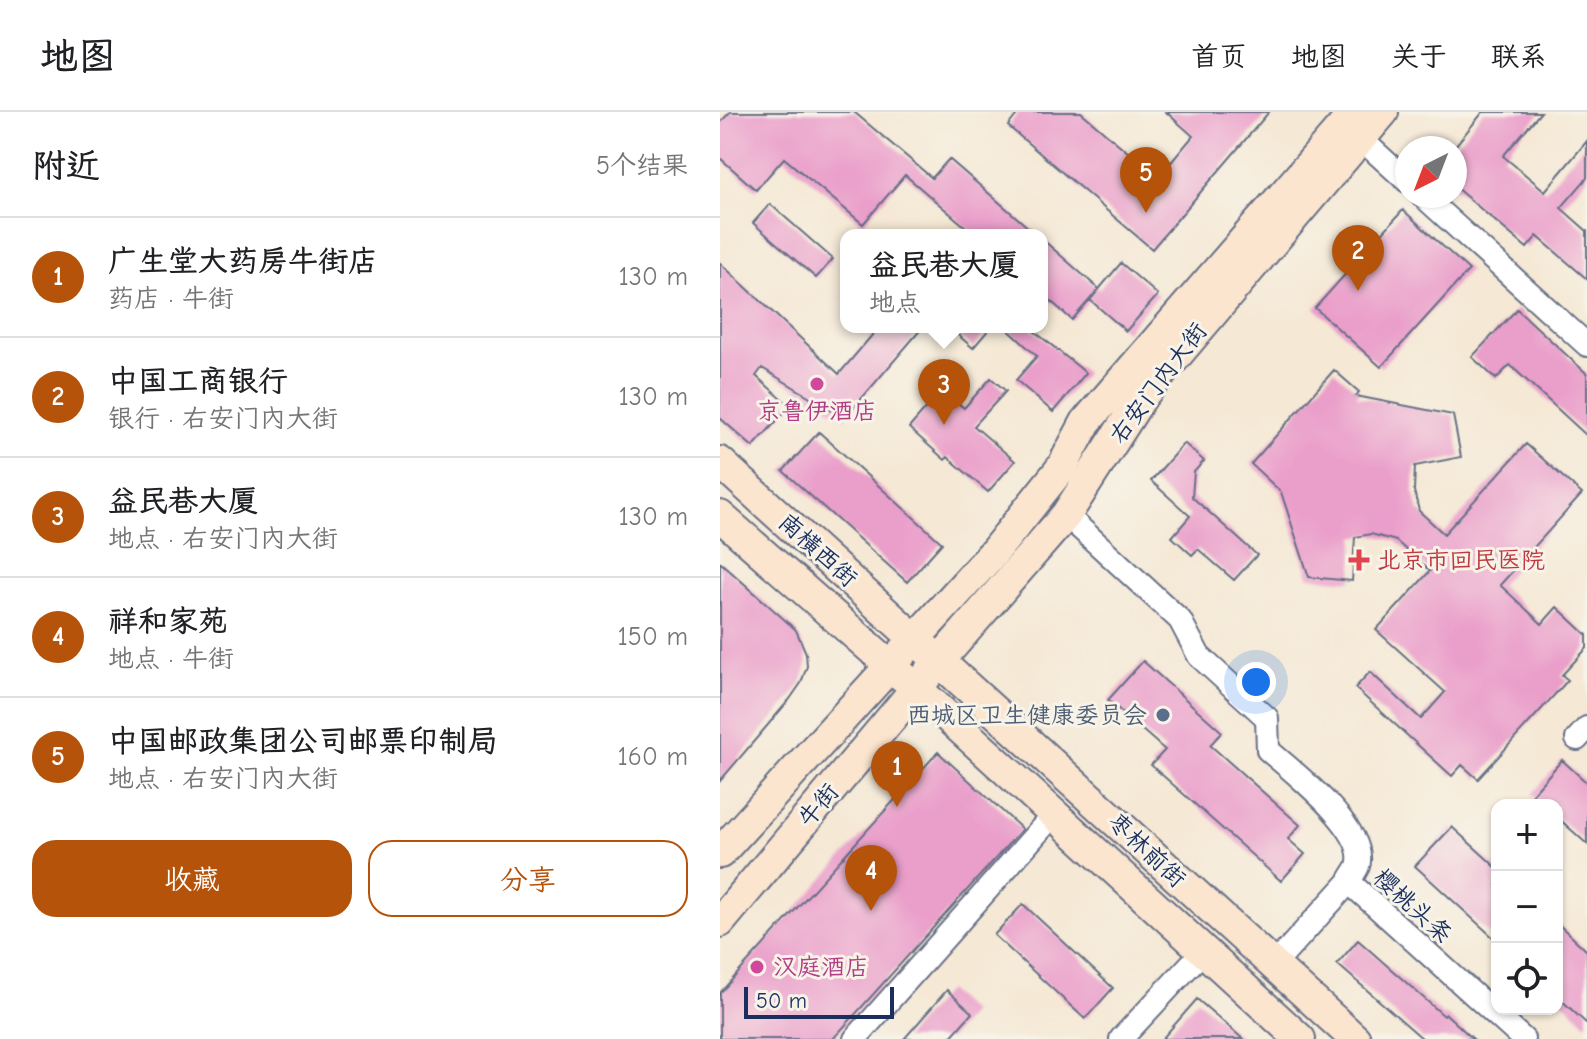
<!DOCTYPE html>
<html lang="zh">
<meta charset="utf-8">
<style>
body{margin:0;font-family:"Comic Neue","LXGW WenKai TC",sans-serif;background:#f6f6f6;color:#202124}
.controls{position:absolute;right:24px;bottom:24px;display:grid;overflow:hidden;border-radius:16px;box-shadow:0 2px 6px #0004}
.controls button{width:72px;height:72px;display:grid;place-items:center;padding:0;border:0;border-bottom:2px solid #e0e0e0;background:#fff;color:#202124;font:40px sans-serif}
.compass{position:absolute;left:675px;top:24px;width:72px;height:72px;border-radius:50%;background:#fff;box-shadow:0 2px 6px #0004;rotate:222deg}
.scale{position:absolute;left:24px;bottom:20px;width:150px;box-sizing:border-box;padding-left:8px;border:4px solid #1b2f5e;border-top:0;font-size:22px;line-height:28px;white-space:nowrap;color:#1b2f5e;-webkit-text-stroke:6px #f7f3e8;paint-order:stroke}
.you{position:absolute;left:536px;top:570px;width:28px;height:28px;margin:-20px;border:6px solid #fff;border-radius:50%;background:#1a73e8;box-shadow:0 0 0 12px #1a73e833}
.badge{display:grid;place-items:center;width:52px;height:52px;border-radius:50%;background:#b45309;color:#fff;font-size:26px;font-weight:700}
.pin{position:absolute;translate:-50% -66px;filter:drop-shadow(0 2px 4px #0008)}
.pin::after{content:'';position:absolute;top:42px;width:28px;height:24px;background:inherit;clip-path:polygon(0 0,100% 0,50% 100%)}
.popup{position:absolute;left:120px;top:117px;width:208px;height:104px;box-sizing:border-box;display:grid;place-content:center;border-radius:16px;background:#fff;filter:drop-shadow(0 2px 6px #0005);font-size:26px;white-space:nowrap;color:#757577}
.popup b{font-size:30px;color:#202124}
.popup::after{content:'';position:absolute;left:50%;top:100%;margin-left:-16px;border:16px solid transparent;border-top-color:#fff}
.list{margin:0;padding:0;list-style:none}
h2{display:flex;justify-content:space-between;align-items:center;height:104px;margin:0;padding:0 32px;font-size:34px}
h2 small{font-size:26px;font-weight:400;color:#757577}
.list li{display:grid;grid-template-columns:52px 1fr auto;gap:24px;align-items:center;box-sizing:border-box;height:120px;padding:0 32px;border-top:2px solid #e0e0e0}
.list b{display:block;font-size:30px;white-space:nowrap}
.list p{margin:0;font-size:26px;white-space:nowrap;color:#757577}
.list em{font-size:26px;font-style:normal;color:#757577}
.actions{display:flex;gap:16px;padding:24px 32px}
.actions a{flex:1;padding:18px 0;border:2px solid #b45309;border-radius:24px;text-align:center;font-size:28px;color:#b45309}
.actions .main{background:#b45309;color:#fff}
.icon{flex:none;width:44px;height:44px;fill:none;stroke:currentColor;stroke-width:2;stroke-linecap:round;stroke-linejoin:round}
.map{position:relative;flex:none;width:867px;height:927px;overflow:hidden}
header{display:flex;align-items:center;gap:48px;box-sizing:border-box;height:112px;padding:0 40px;background:#fff;border-bottom:2px solid #e0e0e0}
header strong{font-size:38px}
nav{display:flex;gap:44px;margin-inline-start:auto;font-size:28px}
main{display:flex}
aside{flex:1;background:#fff}
.map>svg:first-child{display:block}
</style>
<header>
<strong>地图</strong>
<nav><a>首页</a><a>地图</a><a>关于</a><a>联系</a></nav>
</header>
<main>
<aside>
<h2>附近<small>5个结果</small></h2>
<ul class="list">
<li><span class="badge">1</span><div><b>广生堂大药房牛街店</b><p>药店 · 牛街</p></div><em>130 m</em></li>
<li><span class="badge">2</span><div><b>中国工商银行</b><p>银行 · 右安门内大街</p></div><em>130 m</em></li>
<li><span class="badge">3</span><div><b>益民巷大厦</b><p>地点 · 右安门内大街</p></div><em>130 m</em></li>
<li><span class="badge">4</span><div><b>祥和家苑</b><p>地点 · 牛街</p></div><em>150 m</em></li>
<li><span class="badge">5</span><div><b>中国邮政集团公司邮票印制局</b><p>地点 · 右安门内大街</p></div><em>160 m</em></li>
</ul>
<div class="actions"><a class="main">收藏</a><a>分享</a></div>
</aside>
<div class="map">
<svg width="867" height="927" viewBox="0 0 867 927">
<rect width="100%" height="100%" fill="#f7f3e8"/>
<filter id="ink" filterUnits="userSpaceOnUse"><feTurbulence type="fractalNoise" baseFrequency=".0125" numOctaves="2"/><feDisplacementMap in="SourceGraphic" scale="16" xChannelSelector="R" yChannelSelector="G"/><feConvolveMatrix kernelMatrix="1 2 1 2 8 2 1 2 1" color-interpolation-filters="sRGB"/></filter>
<filter id="wash" filterUnits="userSpaceOnUse"><feTurbulence type="fractalNoise" baseFrequency=".006" numOctaves="4" result="noise"/><feDisplacementMap in="SourceGraphic" scale="32" xChannelSelector="R" yChannelSelector="G"/><feGaussianBlur stdDeviation="1.8" result="paint"/><feColorMatrix in="noise" values="0 0 0 0 0 0 0 0 0 0 0 0 0 0 0 0 0 1.4 0 .05"/><feComposite in="paint" operator="in"/></filter>
<g filter="url(#wash)">
<rect width="100%" height="100%" fill="#f5e8d4"/>
<g id="blocks">
<!-- building -->
<path fill="#ea9eca" d="M10,0H134L212,66L229,47L317,123H255L185,63L143,112L64,46L36,78L0,46V11Z
M299,0H361L438,66L473,24L446,0H549L432,137L288,14Z
M763,0H821L783,44L825,79L867,29V66L841,96L867,119V167L817,124L807,136L735,75V34Z
M50,92L113,147L96,166L33,111Z
M683,98L749,158L661,255L595,196Z
M322,127L379,177L352,208L322,181Z
M0,151L119,262L159,215H203L125,306L42,256L36,264L70,294L33,335L0,306Z
M401,151L438,183L406,219L370,188Z
M797,197L867,262V324L790,253L776,267L752,245Z
M229,215H271L253,236Z
M285,215H309L366,261L333,300L296,268L317,244Z
M614,258L639,280L636,284L733,303L741,345L695,354L694,379L699,399L724,422L806,332L862,382L780,473L822,512L837,495L867,523V536L842,563L848,568L758,667L742,653L732,664L635,576L650,560L701,607L725,580L656,518L710,459L676,429L651,422L635,425L632,469L589,465L561,380L531,352Z
M271,266L286,279L254,314L295,349L268,380L228,345L225,348L189,316L222,278L244,296Z
M99,320L222,431L187,470L63,359Z
M464,331L484,349L474,360L472,385L537,443L514,468L478,437L472,443L452,425L470,404L431,369Z
M0,450L76,518L86,541L87,554L81,571L70,587L0,669Z
M423,549L502,620L490,633L580,713L568,727L585,742L561,769L431,653L445,638L388,588Z
M218,640L302,717L113,927H0V881Z
M842,648L867,671V732L837,705V693H824L812,682Z
M732,715L777,756V829L695,754Z
M303,792L393,876L365,907L274,823Z
M837,811L867,839V912L837,884Z
M638,828L724,904L726,902L753,927H703L617,852Z
M227,878L252,901L229,927H184Z
M477,887L523,927H442Z"/>
</g>
</g>
<g filter="url(#ink)">
<use href="#blocks" fill-opacity="0" stroke="#677087" stroke-width="2"/>
<g fill="none" stroke-linecap="round" stroke-linejoin="round">
<!-- minor casing -->
<g stroke="#677087" stroke-width="26">
<path id="minor" d="M641,27L687,69
M703,84L867,233
M346,403L460,508L479,544L547,606L548,638C572,659 650,719 638,754C636,759 631,765 629,770L803,927
M857,627L867,616
M553,854L629,770
M135,927L334,702
M401,927L484,838"/>
</g>
<!-- secondary casing -->
<g stroke="#677087" stroke-width="34">
<path id="secondary" d="M0,350L635,927
M0,404L196,576L580,927
M0,741L274,440L342,355L366,310L635,0
M0,810L220,548L346,403L423,283L663,0"/>
</g>
<!-- minor -->
<use href="#minor" stroke="#fff" stroke-width="22"/>
<!-- secondary -->
<use href="#secondary" stroke="#fbe5cf" stroke-width="30"/>
</g>
</g>
<!-- markers -->
<g fill="#d1479c" stroke="#f7f3e8" stroke-width="3">
<circle cx="97" cy="272" r="8"/>
<circle cx="37" cy="855" r="8"/>
</g>
<path fill="#e0444e" stroke="#f7f3e8" stroke-width="3" d="M635 436h8v8h8v8h-8v8h-8v-8h-8v-8h8z"/>
<circle fill="#5c6f8a" stroke="#f7f3e8" stroke-width="3" cx="443" cy="603" r="8"/>
<g text-anchor="middle" stroke-width="6" stroke-linejoin="round" paint-order="stroke">
<!-- street labels -->
<g font-size="24" fill="#1b2f5e" stroke="#f7f3e8">
<text transform="translate(438 271) rotate(-53)" y="8">右安门内大街</text>
<text transform="translate(98 438) rotate(42)" y="8">南横西街</text>
<text transform="translate(98 693) rotate(-50)" y="8">牛街</text>
<text transform="translate(427 738) rotate(43)" y="8">枣林前街</text>
<text transform="translate(693 794) rotate(42)" y="8">樱桃头条</text>
</g>
<!-- hotel labels -->
<g font-size="24" fill="#b23c85" stroke="#f7f3e8">
<text x="97" y="307">京鲁伊酒店</text>
<text x="53" y="863" text-anchor="start">汉庭酒店</text>
</g>
<!-- health labels -->
<g font-size="24" fill="#be3a42" stroke="#f7f3e8" text-anchor="start">
<text x="657" y="456">北京市回民医院</text>
</g>
<!-- service labels -->
<g font-size="24" fill="#4e5e75" stroke="#f7f3e8" text-anchor="end">
<text x="427" y="611">西城区卫生健康委员会</text>
</g>
</g>
</svg>
<div class="controls">
<button>+</button>
<button>−</button>
<button><svg class="icon" aria-label="locate" viewBox="0 0 24 24"><circle cx="12" cy="12" r="6"/><path d="M12 2v4M12 18v4M2 12h4M18 12h4"/></svg></button>
</div>
<svg class="compass" viewBox="-18 -18 36 36"><path d="M0-13l5 13h-10z" fill="#e53935"/><path d="M0 13l5-13h-10z" fill="#757577"/></svg>
<div class="scale">50 m</div>
<div class="you"></div>
<div class="pin badge" style="left:177px;top:695px">1</div>
<div class="pin badge" style="left:638px;top:179px">2</div>
<div class="pin badge" style="left:224px;top:313px">3</div>
<div class="popup"><b>益民巷大厦</b>地点</div>
<div class="pin badge" style="left:151px;top:799px">4</div>
<div class="pin badge" style="left:426px;top:101px">5</div>
</div>
</main>
